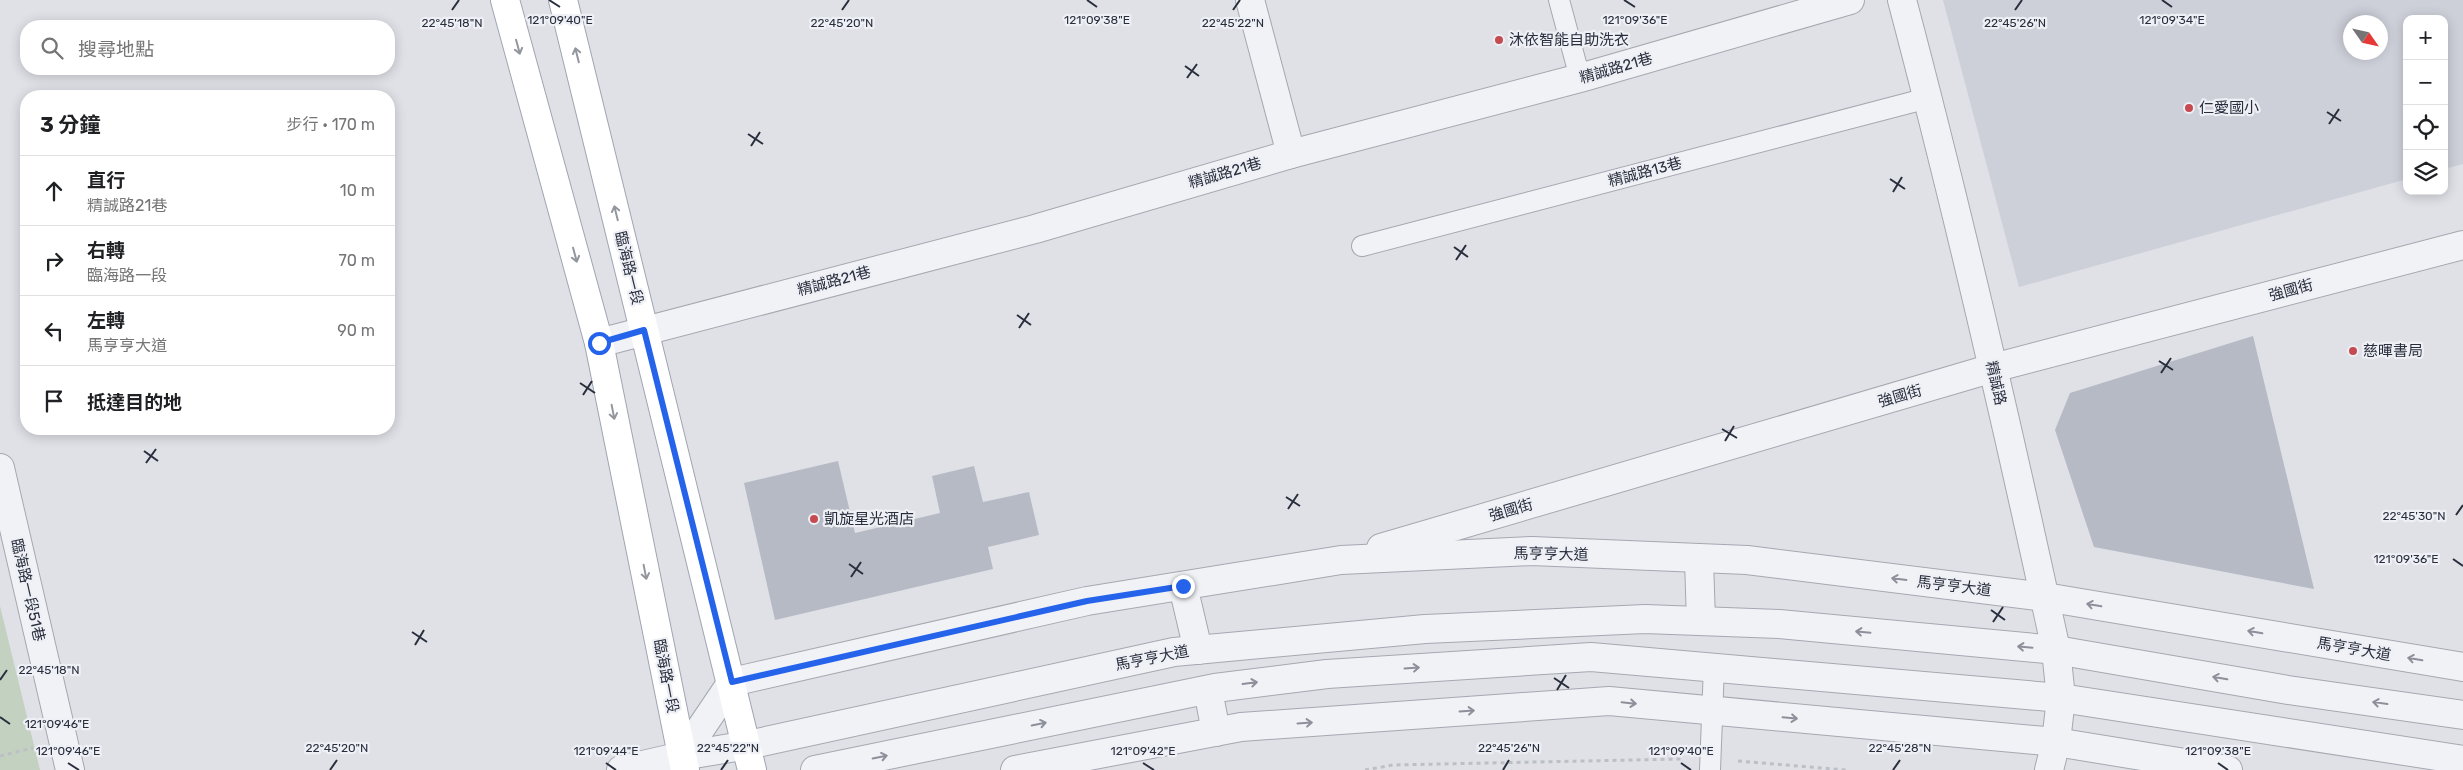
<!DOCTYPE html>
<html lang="zh-TW">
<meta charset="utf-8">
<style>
body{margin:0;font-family:Rubik,"Noto Sans TC",sans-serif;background:#f6f6f6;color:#202124}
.controls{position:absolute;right:15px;top:15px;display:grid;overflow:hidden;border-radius:10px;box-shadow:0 2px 12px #0003}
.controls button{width:45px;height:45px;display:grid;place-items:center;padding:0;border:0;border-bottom:1px solid #e0e0e0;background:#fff;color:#202124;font:25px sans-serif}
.compass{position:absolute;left:2343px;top:15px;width:45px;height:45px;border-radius:50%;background:#fff;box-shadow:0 2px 12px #0003;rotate:124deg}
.stop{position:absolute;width:15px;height:15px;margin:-11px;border:4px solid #2563eb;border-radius:50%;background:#fff}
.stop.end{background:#2563eb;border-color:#fff;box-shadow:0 1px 5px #0008}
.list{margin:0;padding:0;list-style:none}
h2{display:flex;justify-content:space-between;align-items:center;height:65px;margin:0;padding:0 20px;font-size:21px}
h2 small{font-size:16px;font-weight:400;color:#757577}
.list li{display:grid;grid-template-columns:32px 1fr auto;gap:15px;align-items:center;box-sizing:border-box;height:70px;padding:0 20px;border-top:1px solid #e0e0e0}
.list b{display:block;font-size:19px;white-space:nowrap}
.list p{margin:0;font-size:16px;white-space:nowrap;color:#757577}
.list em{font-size:16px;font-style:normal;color:#757577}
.icon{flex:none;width:28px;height:28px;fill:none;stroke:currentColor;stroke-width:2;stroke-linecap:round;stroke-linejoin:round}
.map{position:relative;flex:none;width:2463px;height:770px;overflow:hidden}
.search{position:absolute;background:#fff;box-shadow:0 2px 12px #0003;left:20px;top:20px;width:375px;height:55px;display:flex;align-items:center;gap:12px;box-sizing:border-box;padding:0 18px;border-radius:20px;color:#757577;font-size:19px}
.panel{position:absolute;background:#fff;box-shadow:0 2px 12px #0003;left:20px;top:90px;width:375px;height:345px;border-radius:20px}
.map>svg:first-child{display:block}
.built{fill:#cdd0d9;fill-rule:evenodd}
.green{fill:#c3d1c0}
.building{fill:#b6bac4}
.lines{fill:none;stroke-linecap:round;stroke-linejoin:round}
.service-casing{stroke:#a5a8b1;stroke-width:22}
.minor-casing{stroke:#a5a8b1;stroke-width:30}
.tertiary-casing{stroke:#a5a8b1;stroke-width:30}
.primary-casing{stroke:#9fa5b2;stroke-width:30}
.path{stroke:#bdbfc6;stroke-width:3;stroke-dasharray:4 4;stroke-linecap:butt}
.service{stroke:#f1f2f6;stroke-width:20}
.minor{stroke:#f1f2f6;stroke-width:28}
.tertiary{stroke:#f1f2f6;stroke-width:28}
.primary{stroke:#fff;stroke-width:28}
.oneway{stroke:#94969e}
.oneway2{stroke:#8d909a}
.route{stroke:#2563eb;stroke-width:6}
.ticks{fill:none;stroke:#292e3d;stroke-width:2}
.poi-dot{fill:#c54b51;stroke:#eef0f5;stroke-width:2}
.labels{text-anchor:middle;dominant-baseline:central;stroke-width:4.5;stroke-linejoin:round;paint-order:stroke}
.poi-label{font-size:15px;fill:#292e3d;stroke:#eef0f5;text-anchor:start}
.street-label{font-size:15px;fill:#292e3d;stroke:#eef0f5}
.ticks-label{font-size:12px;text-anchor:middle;fill:#292e3d;stroke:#eef0f5;stroke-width:4.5;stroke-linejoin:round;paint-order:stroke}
</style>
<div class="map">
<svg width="2463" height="770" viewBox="0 0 2463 770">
<rect width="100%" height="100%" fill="#dfe1e7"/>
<path class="built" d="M1943 0H2463V164L2444 169V19H2407V179L2019 287ZM2350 22H2380V52H2350Z"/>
<polygon class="green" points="0,606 40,770 0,770"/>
<g class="building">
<polygon points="2253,336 2314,589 2094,547 2055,430 2070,393"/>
<polygon points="838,461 855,533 940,513 932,476 974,466 983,502 1029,492 1039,535 988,547 993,569 775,620 744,483"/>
</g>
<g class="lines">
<g class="service-casing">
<g id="service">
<polyline points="1559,0 1580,78"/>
<polyline points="1362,246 1928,98"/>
<polyline points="1710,770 1714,666"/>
</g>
</g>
<g class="minor-casing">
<g id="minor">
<polyline points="1250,0 1291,154"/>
<path d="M1902 0C1959 215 2009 432 2056 650L2061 698 2056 742 2049 770"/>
<polyline points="599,343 1035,229 1291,154 1580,78 1850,0"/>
<polyline points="0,468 70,770"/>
<polyline points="1381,548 1993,368 2463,245"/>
<polyline points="1699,560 1701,621"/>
<polyline points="1183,586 1198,650"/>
<polyline points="1208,690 1216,732"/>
<polyline points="682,756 732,682 1087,601 1341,560 1532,551 1747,560 2045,597 2463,667"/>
<polyline points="621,770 682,756"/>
<polyline points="1015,770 1241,727 1609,701 2056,742 2228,770"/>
</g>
</g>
<g class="tertiary-casing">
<g id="tertiary">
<polyline points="682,756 748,745 1174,652 1425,629 1645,619 1779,624 2056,650 2288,690 2463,715"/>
<polyline points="815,770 1215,688 1327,674 1591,657 2061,698 2463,760"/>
</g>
</g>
<g class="primary-casing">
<g id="primary">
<polyline points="505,0 599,343 685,770"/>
<polyline points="563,0 752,770"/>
</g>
</g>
<g class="path">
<polyline points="0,756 33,748"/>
<polyline points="1738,761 1846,770"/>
<polyline points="1365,770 1393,765 1682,759"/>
</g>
<use href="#service" class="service"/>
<use href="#minor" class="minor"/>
<use href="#tertiary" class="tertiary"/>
<use href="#primary" class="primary"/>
</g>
<defs><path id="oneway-shaft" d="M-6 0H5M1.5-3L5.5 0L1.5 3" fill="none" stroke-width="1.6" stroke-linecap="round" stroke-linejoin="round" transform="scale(1.25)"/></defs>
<g class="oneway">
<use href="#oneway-shaft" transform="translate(518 47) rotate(75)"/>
<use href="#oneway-shaft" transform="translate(577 55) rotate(-104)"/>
<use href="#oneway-shaft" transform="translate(616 213) rotate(-104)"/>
<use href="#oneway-shaft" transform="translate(575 255) rotate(75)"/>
<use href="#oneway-shaft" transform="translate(613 412) rotate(79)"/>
<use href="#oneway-shaft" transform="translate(645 572) rotate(79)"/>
</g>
<g class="oneway2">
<use href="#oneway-shaft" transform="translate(1899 579) rotate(-173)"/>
<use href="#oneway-shaft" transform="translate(2094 605) rotate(-170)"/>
<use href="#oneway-shaft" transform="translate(1863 632) rotate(-175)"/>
<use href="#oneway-shaft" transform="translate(2255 632) rotate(-170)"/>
<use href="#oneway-shaft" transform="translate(2025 647) rotate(-175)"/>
<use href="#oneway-shaft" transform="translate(2415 659) rotate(-170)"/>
<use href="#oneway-shaft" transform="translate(1412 668) rotate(-4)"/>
<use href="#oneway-shaft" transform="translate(2220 678) rotate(-170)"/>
<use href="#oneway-shaft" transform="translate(1250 683) rotate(-7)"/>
<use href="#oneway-shaft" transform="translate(1629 703) rotate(6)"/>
<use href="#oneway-shaft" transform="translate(2380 703) rotate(-172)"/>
<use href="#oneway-shaft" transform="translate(1467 711) rotate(-4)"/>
<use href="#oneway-shaft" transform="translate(1790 718) rotate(5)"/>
<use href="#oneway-shaft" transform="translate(1305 723) rotate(-4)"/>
<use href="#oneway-shaft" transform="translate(1039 724) rotate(-12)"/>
<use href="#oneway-shaft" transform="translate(880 757) rotate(-12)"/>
</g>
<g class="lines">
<polyline class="route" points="599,343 644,330 732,682 1087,601 1183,586"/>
</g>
<path class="ticks" d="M549 0 560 7M1087 0 1097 7M1624 0 1635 7M2162 0 2172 7M452 10 459 0M842 10 849 0M1233 10 1240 0M2015 10 2022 0M1185 66 1199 76M1187 78 1197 64M2327 112 2341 121M2329 124 2339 109M748 134 763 144M751 146 760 132M1890 179 1905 189M1893 192 1902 177M1454 247 1468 257M1456 260 1466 245M1017 315 1031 325M1019 328 1029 313M2159 361 2173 370M2161 373 2171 358M580 383 595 393M583 395 592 381M1722 429 1737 438M1725 441 1734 426M144 451 158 461M146 463 156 449M1286 497 1300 506M1288 509 1298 494M2456 515 2463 505M2453 559 2463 566M849 564 863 574M851 577 861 562M1991 610 2005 620M1993 622 2003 607M412 632 427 642M415 645 424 630M1554 678 1569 688M0 680 7 670M1557 690 1566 675M0 717 10 724M68 763 79 770M606 763 616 770M1143 763 1154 770M1681 763 1691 770M2218 763 2228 770M330 770 337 760M721 770 728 760M1503 770 1509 760M1893 770 1900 760"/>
<g class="poi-dot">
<circle cx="1499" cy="40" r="5"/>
<circle cx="2189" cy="108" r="5"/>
<circle cx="2353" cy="351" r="5"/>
<circle cx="814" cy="519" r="5"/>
</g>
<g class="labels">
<g class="poi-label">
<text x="1509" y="40">沐依智能自助洗衣</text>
<text x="2199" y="108">仁愛國小</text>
<text x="2363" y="351">慈暉書局</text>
<text x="824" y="519">凱旋星光酒店</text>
</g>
<g class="street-label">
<text transform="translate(1616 68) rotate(-16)">精誠路21巷</text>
<text transform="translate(1645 172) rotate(-15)">精誠路13巷</text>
<text transform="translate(1225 173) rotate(-16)">精誠路21巷</text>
<text transform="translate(629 268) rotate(76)">臨海路一段</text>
<text transform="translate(834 281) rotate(-15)">精誠路21巷</text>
<text transform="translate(2291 290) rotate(-15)">強國街</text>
<text transform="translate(1996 383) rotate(77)">精誠路</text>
<text transform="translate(1900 396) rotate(-16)">強國街</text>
<text transform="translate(1511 510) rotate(-16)">強國街</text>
<text transform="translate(1551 554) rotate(1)">馬亨亨大道</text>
<text transform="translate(1954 586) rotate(7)">馬亨亨大道</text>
<text transform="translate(28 590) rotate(77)">臨海路一段51巷</text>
<text transform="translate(2354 649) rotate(10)">馬亨亨大道</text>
<text transform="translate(1152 658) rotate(-11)">馬亨亨大道</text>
<text transform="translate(666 676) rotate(79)">臨海路一段</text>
</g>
</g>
<g class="ticks-label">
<text x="560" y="24">121°09'40"E</text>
<text x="1097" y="24">121°09'38"E</text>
<text x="1635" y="24">121°09'36"E</text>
<text x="2172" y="24">121°09'34"E</text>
<text x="452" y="27">22°45'18"N</text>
<text x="842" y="27">22°45'20"N</text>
<text x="1233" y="27">22°45'22"N</text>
<text x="2015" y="27">22°45'26"N</text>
<text x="2414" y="520">22°45'30"N</text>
<text x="2406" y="563">121°09'36"E</text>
<text x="49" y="674">22°45'18"N</text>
<text x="57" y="728">121°09'46"E</text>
<text x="337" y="752">22°45'20"N</text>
<text x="728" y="752">22°45'22"N</text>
<text x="1509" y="752">22°45'26"N</text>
<text x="1900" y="752">22°45'28"N</text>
<text x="68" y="755">121°09'46"E</text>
<text x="606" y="755">121°09'44"E</text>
<text x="1143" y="755">121°09'42"E</text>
<text x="1681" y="755">121°09'40"E</text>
<text x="2218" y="755">121°09'38"E</text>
</g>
</svg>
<div class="controls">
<button>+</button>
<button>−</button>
<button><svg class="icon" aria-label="locate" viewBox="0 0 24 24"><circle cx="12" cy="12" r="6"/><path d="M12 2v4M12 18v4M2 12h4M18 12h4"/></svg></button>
<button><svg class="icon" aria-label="layers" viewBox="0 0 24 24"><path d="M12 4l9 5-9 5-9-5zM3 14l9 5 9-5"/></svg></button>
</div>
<svg class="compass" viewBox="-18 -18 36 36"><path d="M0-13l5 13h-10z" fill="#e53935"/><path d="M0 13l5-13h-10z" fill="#757577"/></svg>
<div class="stop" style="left:599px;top:343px"></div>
<div class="stop end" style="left:1183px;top:586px"></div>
<div class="search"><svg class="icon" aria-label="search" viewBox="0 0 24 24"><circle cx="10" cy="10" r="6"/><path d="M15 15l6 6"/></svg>搜尋地點</div>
<section class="panel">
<h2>3 分鐘<small>步行 · 170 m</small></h2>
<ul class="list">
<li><svg class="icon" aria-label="ahead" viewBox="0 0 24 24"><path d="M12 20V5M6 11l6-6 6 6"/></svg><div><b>直行</b><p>精誠路21巷</p></div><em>10 m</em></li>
<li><svg class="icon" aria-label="right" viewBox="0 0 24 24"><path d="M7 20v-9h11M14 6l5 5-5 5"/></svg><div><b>右轉</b><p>臨海路一段</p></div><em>70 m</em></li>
<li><svg class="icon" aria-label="left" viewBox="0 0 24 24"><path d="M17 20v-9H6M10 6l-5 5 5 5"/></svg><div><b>左轉</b><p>馬亨亨大道</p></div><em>90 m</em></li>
<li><svg class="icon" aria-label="arrive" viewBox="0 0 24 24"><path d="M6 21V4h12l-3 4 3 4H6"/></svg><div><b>抵達目的地</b></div></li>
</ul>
</section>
</div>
